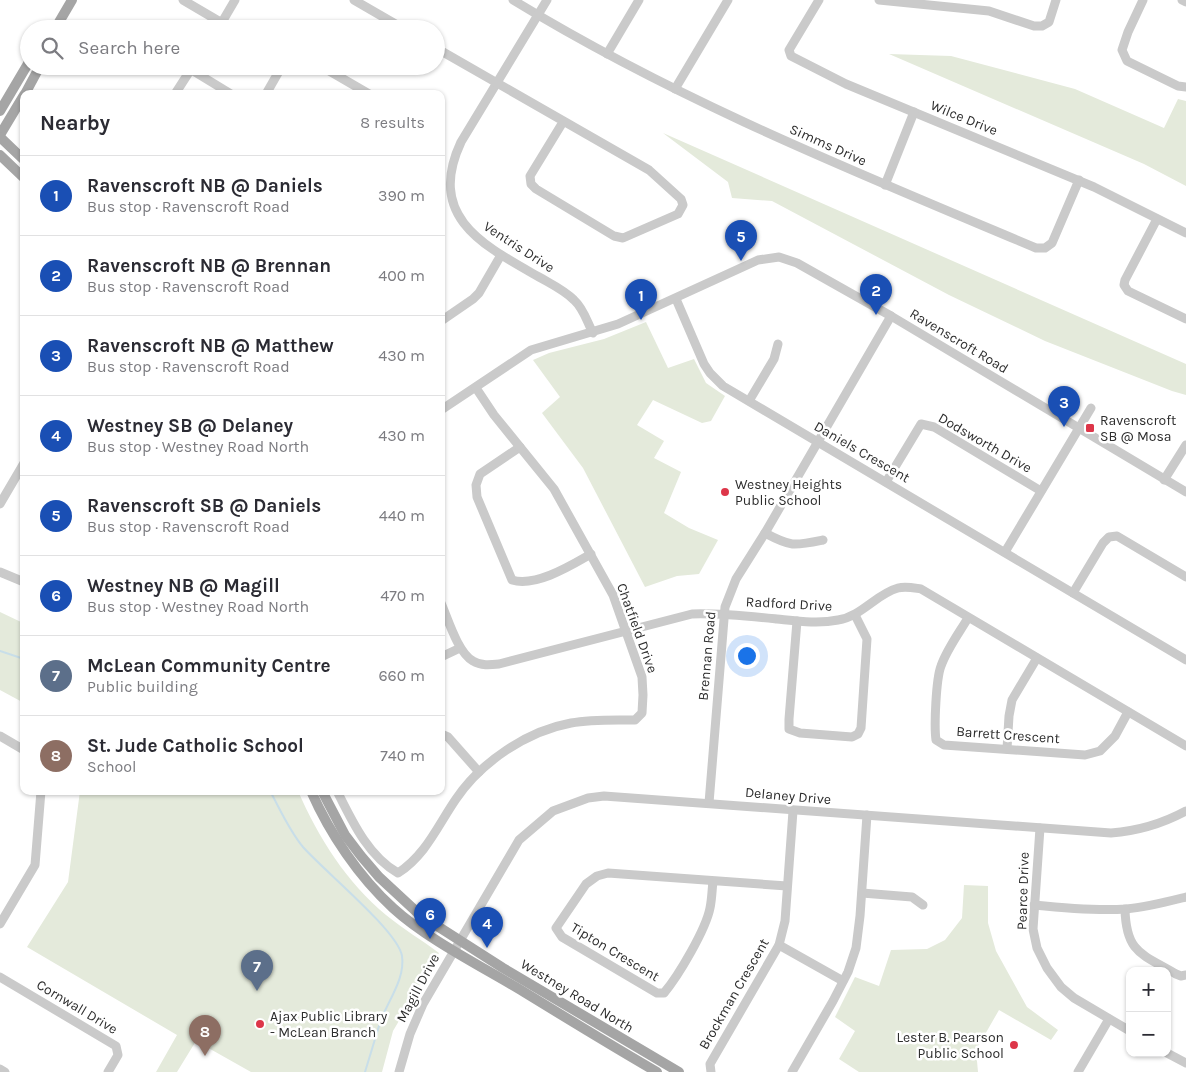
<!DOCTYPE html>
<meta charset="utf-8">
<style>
body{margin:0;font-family:Karla,sans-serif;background:#f7f7f7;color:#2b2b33}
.controls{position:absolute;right:15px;bottom:15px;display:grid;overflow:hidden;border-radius:10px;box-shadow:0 1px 4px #0004}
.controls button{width:45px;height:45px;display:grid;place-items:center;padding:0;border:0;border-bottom:1px solid #e1e1e2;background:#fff;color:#2b2b33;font:25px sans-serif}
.you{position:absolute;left:746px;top:655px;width:18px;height:18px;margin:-12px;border:4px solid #fff;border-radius:50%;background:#1a73e8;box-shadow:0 0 0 8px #1a73e833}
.badge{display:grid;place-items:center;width:32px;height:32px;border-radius:50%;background:#dd3649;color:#fff;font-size:16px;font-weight:700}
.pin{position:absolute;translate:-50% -41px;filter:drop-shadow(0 1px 2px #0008)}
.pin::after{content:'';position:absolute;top:26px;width:18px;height:15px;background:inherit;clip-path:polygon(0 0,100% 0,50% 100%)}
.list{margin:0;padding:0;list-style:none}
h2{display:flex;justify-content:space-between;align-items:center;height:65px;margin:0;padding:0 20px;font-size:21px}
h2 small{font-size:16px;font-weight:400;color:#7c7c81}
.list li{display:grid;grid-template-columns:32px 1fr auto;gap:15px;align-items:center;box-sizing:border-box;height:80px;padding:0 20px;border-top:1px solid #e1e1e2}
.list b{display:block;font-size:19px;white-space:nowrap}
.list p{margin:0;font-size:16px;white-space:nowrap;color:#7c7c81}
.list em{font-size:16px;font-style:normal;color:#7c7c81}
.icon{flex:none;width:28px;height:28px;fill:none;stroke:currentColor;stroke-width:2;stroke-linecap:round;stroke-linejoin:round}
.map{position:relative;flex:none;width:1186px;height:1072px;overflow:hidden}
.search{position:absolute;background:#fff;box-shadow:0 1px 4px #0004;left:20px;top:20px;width:425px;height:55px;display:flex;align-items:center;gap:12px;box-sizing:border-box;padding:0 18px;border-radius:28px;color:#7c7c81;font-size:19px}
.panel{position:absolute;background:#fff;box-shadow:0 1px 4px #0004;left:20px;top:90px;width:425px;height:705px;border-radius:10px}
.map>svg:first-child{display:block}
.green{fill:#e4eadb}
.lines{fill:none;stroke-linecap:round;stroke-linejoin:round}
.stream{stroke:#c8dee9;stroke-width:2}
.minor{stroke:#cacaca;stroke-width:9}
.major{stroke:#a5a5a5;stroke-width:10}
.poi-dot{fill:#dd3649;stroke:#fff;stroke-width:2}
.labels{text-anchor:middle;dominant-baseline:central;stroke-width:5;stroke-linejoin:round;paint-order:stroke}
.street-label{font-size:14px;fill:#2d2d2d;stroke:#fff}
.poi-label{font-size:14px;fill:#2d2d2d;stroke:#fff;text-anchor:start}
</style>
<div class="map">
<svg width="1186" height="1072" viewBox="0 0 1186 1072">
<rect width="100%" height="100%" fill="#fff"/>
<g class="green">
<polygon points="889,54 951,56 1075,89 1164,128 1178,99 1186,101 1186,186 1144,164"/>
<polygon points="663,133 1186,364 1186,395 1172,391 1045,341 949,295 772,201 732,198 728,182"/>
<polygon points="646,322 668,368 694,359 706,383 725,396 711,421 702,423 653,400 637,425 664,441 654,458 681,472 664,513 689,528 718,540 699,574 677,576 645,587 583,468 542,413 560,397 533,360 549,353 604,339"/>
<polygon points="0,612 21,622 24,622 24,703 0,690"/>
<path d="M80 791H298C318 837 347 883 386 915 403 929 422 940 439 953L393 1031 382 1072H251L196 1041 177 1072H156L177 1035 27 947 68 882Z"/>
<polygon points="964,885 988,886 988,923 996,951 1027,1007 1058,1030 1051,1040 999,1010 976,1050 978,1072 859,1072 839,1059 855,1031 835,1017 855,977 879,986 891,950 927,949 945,940 962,918"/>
</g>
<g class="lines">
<g class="stream">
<polyline points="0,651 24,659"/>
<path d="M270 791C281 811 289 830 303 847 323 870 398 931 402 956 405 976 392 995 384 1013"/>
<polyline points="365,1072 379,1026"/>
</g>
<g class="minor">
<polyline points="183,0 222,23"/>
<polyline points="354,0 404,29"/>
<path d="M513 0C678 101 858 173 1036 248H1045L1052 243 1079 180"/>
<path d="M547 0 461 142C426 217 483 245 539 277 551 284 564 290 574 300 584 309 587 322 593 333"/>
<polyline points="819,0 789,50 791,56 846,84 1094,187 1186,233"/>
<polyline points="879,0 989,11 1034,26 1042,26 1049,22 1056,0"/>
<polyline points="1143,0 1128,32 1122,50 1127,61 1178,86 1186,87"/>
<polyline points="1182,0 1186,2"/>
<polyline points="218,29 235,0"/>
<polyline points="436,48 649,170 681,199 683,205 678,214 623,238 614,236 536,189 531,184 530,176 563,122"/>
<polyline points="607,54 639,0"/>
<polyline points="318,66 326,69 369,94"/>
<polyline points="190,69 231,94"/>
<polyline points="675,89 728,0"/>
<polyline points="175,94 193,66"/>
<polyline points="266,94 282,66"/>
<polyline points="885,185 914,112"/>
<polyline points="1157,219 1125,280 1124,285 1128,291 1186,319"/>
<polyline points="676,299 704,364 710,373 723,386 1186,660"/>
<polyline points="441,321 473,299 479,293 501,255"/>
<polyline points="749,401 774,359 778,344"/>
<polyline points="441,410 531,350 618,324 745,266 758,260 779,257 797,263 891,316 1186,492"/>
<path d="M520 447 480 474 476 485 477 497 512 580C536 587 570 566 591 554"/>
<polyline points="1164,480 1186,445"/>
<polyline points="886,482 921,424 934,427 1041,491"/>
<polyline points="0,504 24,463"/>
<path d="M765 533C791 547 794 546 823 540"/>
<polyline points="1005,552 1091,408"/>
<polyline points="0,572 24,582"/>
<polyline points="1073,593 1103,543 1109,537 1117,536 1186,577"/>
<path d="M441 603C448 619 458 653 473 661 481 666 490 665 499 664L692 614C720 613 748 616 777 619 797 621 818 624 838 620 862 616 876 594 898 588 906 586 914 588 921 589L1186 746"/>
<path d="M968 618C959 633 947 649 941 666 936 679 934 726 936 740L944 745 1085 755 1100 751 1115 736 1128 712"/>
<polyline points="797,621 789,719 789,729 800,733 852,737 858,734 861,728 867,639 855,615"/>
<polyline points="441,657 460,648"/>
<polyline points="441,734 448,737 479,772"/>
<polyline points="0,736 24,750"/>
<polyline points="1007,749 1009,716 1012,700 1037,658"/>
<path d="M337 791C352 821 368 856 398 873 426 855 438 825 456 799 481 762 527 731 571 723 592 719 614 720 635 720L642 713 643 695 642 677 613 595 554 489 494 415 476 388"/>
<polyline points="709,803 725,607 736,579 765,533 891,316"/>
<polyline points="1040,828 1033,929 1037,948 1047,968 1061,987 1074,998 1130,1031"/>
<path d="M713 881C712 889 712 899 710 908 706 929 679 975 664 993H657L562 937 556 928 586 884 597 876 608 873 787 886"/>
<polyline points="862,893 912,897 923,905"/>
<path d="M1034 905C1063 908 1096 911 1126 909 1147 907 1166 902 1186 897"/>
<path d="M1125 909C1126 953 1142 954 1176 974L1181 976 1186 975"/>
<polyline points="0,924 35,865 41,791"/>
<polyline points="779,945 843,981"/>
<polyline points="0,977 116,1046 118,1055 108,1072"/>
<polyline points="1167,1053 1186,1063"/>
<polyline points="0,1069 5,1072"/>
<path d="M399 1072 410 1034 423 1004 519 840 553 811 588 798 604 796 1111 833C1138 831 1162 824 1186 811"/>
<polyline points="711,1072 710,1064 779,945 785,921 793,811"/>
<polyline points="792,1072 833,1001 848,972 856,948 860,916 867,815"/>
<polyline points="1078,1072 1109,1019"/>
</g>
<g class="major">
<polyline points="55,29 72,0"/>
<polyline points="25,94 40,66"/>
<polyline points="0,111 29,62"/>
<polyline points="0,135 24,95"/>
<polyline points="0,137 24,160"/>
<polyline points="0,155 24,178"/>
<path d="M311 791C330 834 359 877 393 908 428 940 483 967 524 992 568 1019 612 1046 657 1072"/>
<polyline points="322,791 345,835 361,856 379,877 420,915 503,968 679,1072"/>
</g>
</g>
<g class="poi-dot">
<rect x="1085" y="423" width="10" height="10" rx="2.5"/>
<circle cx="725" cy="492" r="5"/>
<circle cx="260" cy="1024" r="5"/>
<circle cx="1014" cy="1045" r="5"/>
</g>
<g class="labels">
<g class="street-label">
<text transform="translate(964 118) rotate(22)">Wilce Drive</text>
<text transform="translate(828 145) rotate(24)">Simms Drive</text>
<text transform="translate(519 247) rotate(33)">Ventris Drive</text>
<text transform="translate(959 341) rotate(31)">Ravenscroft Road</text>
<text transform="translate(985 443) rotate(30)">Dodsworth Drive</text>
<text transform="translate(862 452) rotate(30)">Daniels Crescent</text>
<text transform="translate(789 604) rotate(3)">Radford Drive</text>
<text transform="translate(637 628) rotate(70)">Chatfield Drive</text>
<text transform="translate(707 656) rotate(-85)">Brennan Road</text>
<text transform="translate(1008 735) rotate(4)">Barrett Crescent</text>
<text transform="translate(788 796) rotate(5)">Delaney Drive</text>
<text transform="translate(1023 891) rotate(-88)">Pearce Drive</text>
<text transform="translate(615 952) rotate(31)">Tipton Crescent</text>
<text transform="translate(418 988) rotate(-62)">Magill Drive</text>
<text transform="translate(734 994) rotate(-60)">Brockman Crescent</text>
<text transform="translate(577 996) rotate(31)">Westney Road North</text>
<text transform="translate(77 1007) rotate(31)">Cornwall Drive</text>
</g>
<g class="poi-label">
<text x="1100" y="420">Ravenscroft<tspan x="1100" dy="16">SB @ Mosa</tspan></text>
<text x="735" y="484">Westney Heights<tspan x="735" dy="16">Public School</tspan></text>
<text x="270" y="1016">Ajax Public Library<tspan x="270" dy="16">- McLean Branch</tspan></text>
<text x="1004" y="1037" text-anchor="end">Lester B. Pearson<tspan x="1004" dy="16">Public School</tspan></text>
</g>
</g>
</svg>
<div class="controls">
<button>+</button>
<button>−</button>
</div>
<div class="you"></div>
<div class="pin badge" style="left:641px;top:320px;background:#1a4fb4">1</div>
<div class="pin badge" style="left:876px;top:315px;background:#1a4fb4">2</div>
<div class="pin badge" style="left:1064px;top:427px;background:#1a4fb4">3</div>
<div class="pin badge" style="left:487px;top:948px;background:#1a4fb4">4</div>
<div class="pin badge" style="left:741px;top:261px;background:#1a4fb4">5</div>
<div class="pin badge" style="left:430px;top:939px;background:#1a4fb4">6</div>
<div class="pin badge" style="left:257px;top:991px;background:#5c6f8a">7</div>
<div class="pin badge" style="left:205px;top:1056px;background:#8d6e63">8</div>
<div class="search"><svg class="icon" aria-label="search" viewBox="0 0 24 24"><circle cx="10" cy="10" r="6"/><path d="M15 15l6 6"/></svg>Search here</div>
<section class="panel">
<h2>Nearby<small>8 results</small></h2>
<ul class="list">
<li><span class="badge" style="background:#1a4fb4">1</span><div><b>Ravenscroft NB @ Daniels</b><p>Bus stop · Ravenscroft Road</p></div><em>390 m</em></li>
<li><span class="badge" style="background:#1a4fb4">2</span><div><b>Ravenscroft NB @ Brennan</b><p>Bus stop · Ravenscroft Road</p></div><em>400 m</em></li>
<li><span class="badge" style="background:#1a4fb4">3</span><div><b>Ravenscroft NB @ Matthew</b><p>Bus stop · Ravenscroft Road</p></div><em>430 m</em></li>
<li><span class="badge" style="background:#1a4fb4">4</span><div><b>Westney SB @ Delaney</b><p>Bus stop · Westney Road North</p></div><em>430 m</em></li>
<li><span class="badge" style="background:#1a4fb4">5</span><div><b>Ravenscroft SB @ Daniels</b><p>Bus stop · Ravenscroft Road</p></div><em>440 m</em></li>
<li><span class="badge" style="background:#1a4fb4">6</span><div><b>Westney NB @ Magill</b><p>Bus stop · Westney Road North</p></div><em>470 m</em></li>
<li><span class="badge" style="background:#5c6f8a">7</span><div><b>McLean Community Centre</b><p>Public building</p></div><em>660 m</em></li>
<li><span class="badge" style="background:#8d6e63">8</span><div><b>St. Jude Catholic School</b><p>School</p></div><em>740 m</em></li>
</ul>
</section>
</div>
